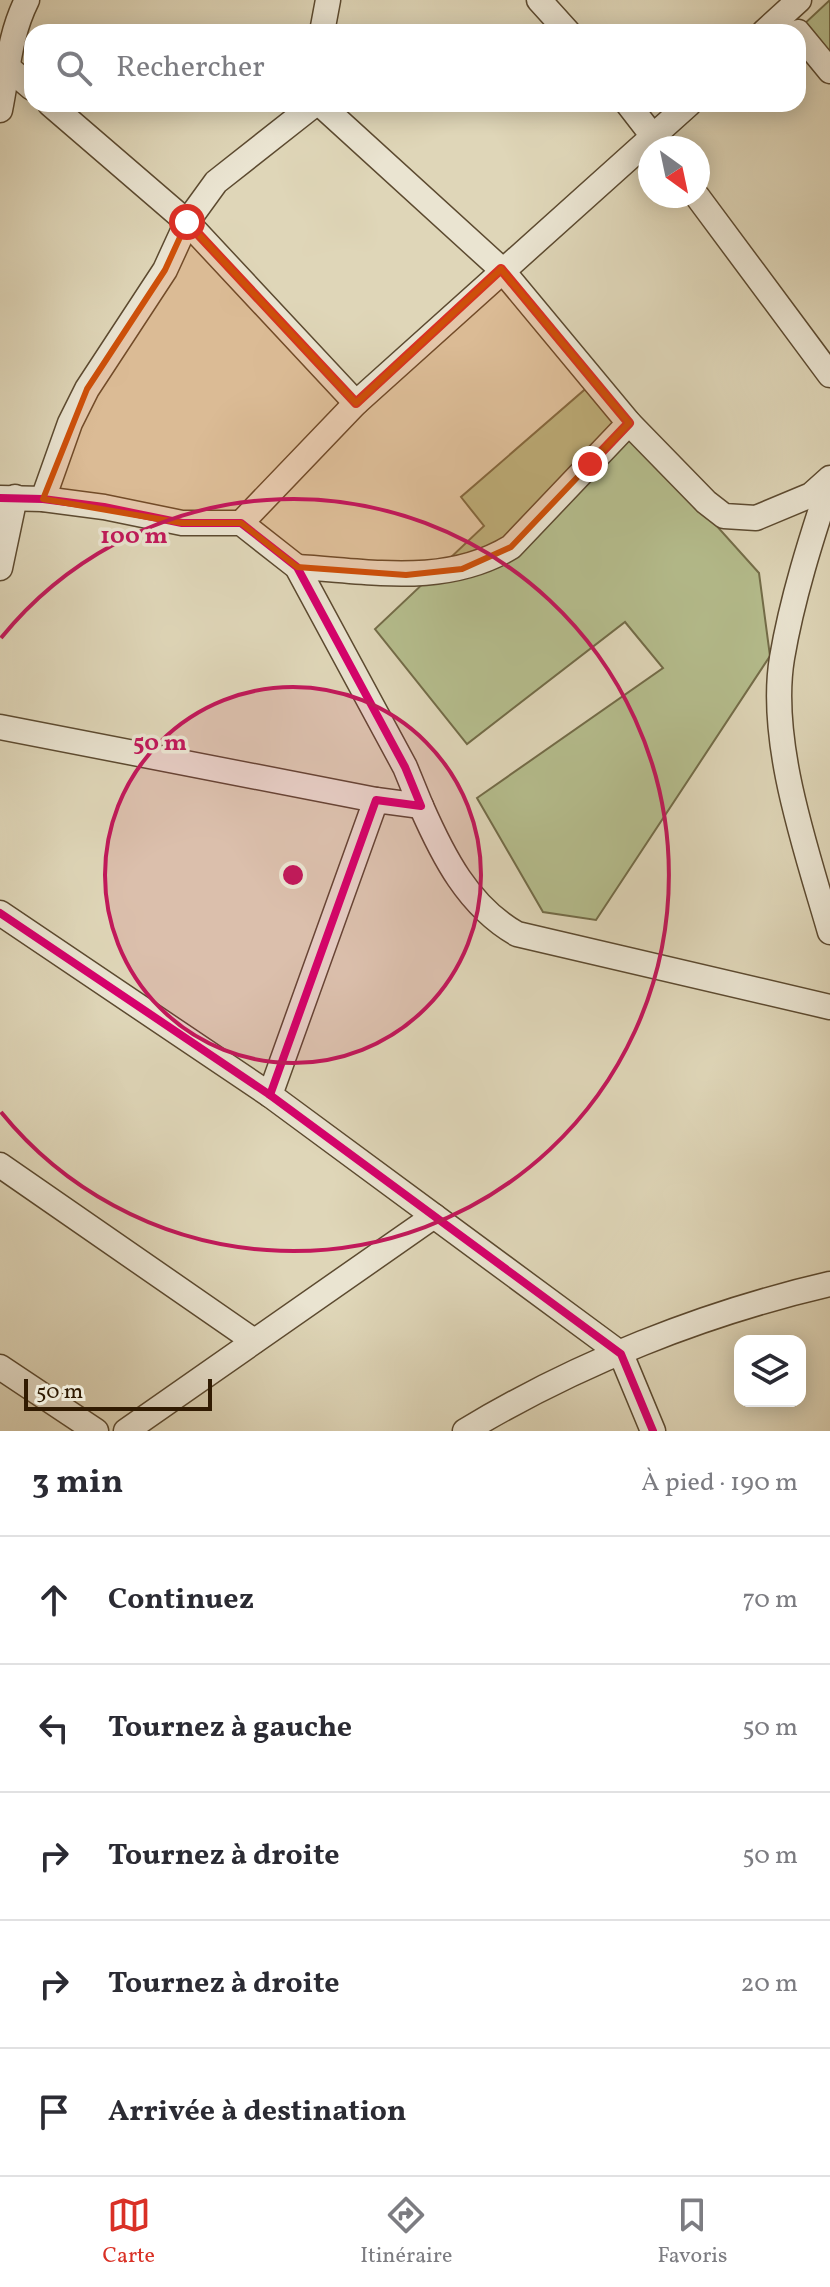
<!DOCTYPE html>
<html lang="fr">
<meta charset="utf-8">
<style>
body{margin:0;font-family:Vollkorn,serif;background:#f2f2f3;color:#2b2b33}
.controls{position:absolute;right:24px;bottom:24px;display:grid;overflow:hidden;border-radius:16px;box-shadow:0 4px 20px #0003}
.controls button{width:72px;height:72px;display:grid;place-items:center;padding:0;border:0;border-bottom:2px solid #e1e1e2;background:#fff;color:#2b2b33;font:40px sans-serif}
.compass{position:absolute;left:638px;top:136px;width:72px;height:72px;border-radius:50%;background:#fff;box-shadow:0 4px 20px #0003;rotate:147deg}
.scale{position:absolute;left:24px;bottom:20px;width:188px;box-sizing:border-box;padding-left:8px;border:4px solid #311b02;border-top:0;font-size:22px;line-height:28px;white-space:nowrap;color:#311b02;-webkit-text-stroke:6px #eae4d1;paint-order:stroke}
.stop{position:absolute;width:24px;height:24px;margin:-18px;border:6px solid #d93025;border-radius:50%;background:#fff}
.stop.end{background:#d93025;border-color:#fff;box-shadow:0 2px 8px #0008}
.list{margin:0;padding:0;list-style:none}
h2{display:flex;justify-content:space-between;align-items:center;height:104px;margin:0;padding:0 32px;font-size:34px}
h2 small{font-size:26px;font-weight:400;color:#7c7c81}
.list li{display:grid;grid-template-columns:52px 1fr auto;gap:24px;align-items:center;box-sizing:border-box;height:128px;padding:0 32px;border-top:2px solid #e1e1e2}
.list b{display:block;font-size:30px;white-space:nowrap}
.list em{font-size:26px;font-style:normal;color:#7c7c81}
.icon{flex:none;width:44px;height:44px;fill:none;stroke:currentColor;stroke-width:2;stroke-linecap:round;stroke-linejoin:round}
.map{position:relative;flex:none;width:830px;height:1431px;overflow:hidden}
.search{position:absolute;background:#fff;box-shadow:0 4px 20px #0003;left:24px;right:24px;top:24px;height:88px;display:flex;align-items:center;gap:20px;box-sizing:border-box;padding:0 28px;border-radius:24px;color:#7c7c81;font-size:30px}
.sheet{height:744px;background:#fff}
nav{display:flex;justify-content:space-around;align-items:center;box-sizing:border-box;height:112px;border-top:2px solid #e1e1e2;background:#fff;font-size:22px;color:#7c7c81}
nav a{display:grid;justify-items:center;gap:4px}
nav .on{color:#d93025}
.map>svg:first-child{display:block}
.green{fill:#b5bd8d;stroke:#736c48;stroke-width:2}
.lines{fill:none;stroke-linecap:round;stroke-linejoin:round}
.minor-casing{stroke:#5c4a30;stroke-width:27}
.minor{stroke:#eae4d1;stroke-width:24}
.cycleway-casing{stroke:#eae4d1;stroke-width:13}
.cycleway{stroke:#d6006c;stroke-width:8}
.route{stroke:#d93025;stroke-width:10}
.marked{fill:#cd500a;fill-opacity:0.2;stroke:#cd500a;stroke-width:6;stroke-linejoin:round}
.ring{fill:none;stroke:#c2185b;stroke-width:4}
.centre{fill:#c2185b;stroke:#eae4d1;stroke-width:4}
.ring-label{font-size:24px;text-anchor:middle;font-weight:bold;fill:#c2185b;stroke:#eae4d1;stroke-width:7;stroke-linejoin:round;paint-order:stroke}
</style>
<div class="map">
<svg width="830" height="1431" viewBox="0 0 830 1431">
<rect width="100%" height="100%" fill="#dfd6b8"/>
<filter id="stains"><feTurbulence type="fractalNoise" baseFrequency=".0025" numOctaves="4"/><feColorMatrix values="0 0 0 0 .2 0 0 0 0 .09 0 0 0 0 .02 0 0 0 .5 -.17"/></filter>
<radialGradient id="worn" r=".72"><stop offset=".6" stop-color="#630" stop-opacity="0"/><stop offset="1" stop-color="#630" stop-opacity=".3"/></radialGradient>
<g class="green">
<polygon points="830,0 830,61 802,26"/>
<polygon points="590,385 759,573 770,656 596,920 543,912 477,798 663,668 625,622 467,744 375,629 484,526 461,497"/>
</g>
<g class="lines">
<g class="minor-casing">
<g id="minor">
<polyline points="539,0 568,32"/>
<polyline points="322,32 328,0"/>
<polyline points="764,32 799,0"/>
<polyline points="798,32 830,71"/>
<polyline points="5,65 32,88"/>
<polyline points="50,104 187,222 356,403"/>
<polyline points="320,104 501,269 629,423 706,502 724,516 756,518 811,495 830,478"/>
<polyline points="628,104 662,148"/>
<path d="M0 110C8 71 9 36 27 0"/>
<polyline points="697,196 830,375"/>
<path d="M830 482C811 539 792 599 782 658 768 742 807 852 830 932"/>
<polyline points="0,498 43,499 104,507 182,523 241,523 297,567 405,767 421,806 376,800 270,1095"/>
<polyline points="43,499 70,423 87,389 165,270 187,222 216,182 315,104"/>
<polyline points="241,523 356,403 689,104"/>
<path d="M297 567C370 571 445 587 511 547L629 423"/>
<polyline points="0,568 15,497"/>
<polyline points="0,727 376,800"/>
<path d="M421 806C443 856 468 906 517 934L830 1007"/>
<polyline points="0,913 270,1095 621,1354 653,1431"/>
<polyline points="0,1165 254,1341"/>
<polyline points="0,1367 96,1431"/>
<polyline points="126,1431 434,1216"/>
<path d="M465 1431C576 1364 704 1313 830 1284"/>
</g>
</g>
<use href="#minor" class="minor"/>
<g class="cycleway-casing">
<g id="cycleway">
<polyline points="0,498 43,499 104,507 182,523 241,523 297,567 405,767 421,806 376,800 270,1095"/>
<polyline points="0,913 270,1095 621,1354 653,1431"/>
</g>
</g>
<use href="#cycleway" class="cycleway"/>
</g>
<g class="lines">
<polyline class="route" points="187,222 356,403 501,269 629,423 590,464"/>
</g>
<path class="marked" d="M187 222 356 403 501 269 629 423 511 547 462 569 406 575 297 567 241 523H182L43 499 87 389 165 270Z"/>
<circle cx="293" cy="875" r="188" fill="#c2185b" fill-opacity=".12"/>
<g class="ring">
<circle cx="293" cy="875" r="188"/>
<path d="M1 638A376 376 0 1 1 1 1112"/>
</g>
<circle cx="293" cy="875" r="12" class="centre"/>
<g class="ring-label">
<text x="134" y="543">100 m</text>
<text x="160" y="750">50 m</text>
</g>
<rect width="100%" height="100%" filter="url(#stains)"/>
<rect width="100%" height="100%" fill="url(#worn)"/>
</svg>
<div class="controls">
<button><svg class="icon" aria-label="layers" viewBox="0 0 24 24"><path d="M12 4l9 5-9 5-9-5zM3 14l9 5 9-5"/></svg></button>
</div>
<svg class="compass" viewBox="-18 -18 36 36"><path d="M0-13l5 13h-10z" fill="#e53935"/><path d="M0 13l5-13h-10z" fill="#7c7c81"/></svg>
<div class="scale">50 m</div>
<div class="stop" style="left:187px;top:222px"></div>
<div class="stop end" style="left:590px;top:464px"></div>
<div class="search"><svg class="icon" aria-label="search" viewBox="0 0 24 24"><circle cx="10" cy="10" r="6"/><path d="M15 15l6 6"/></svg>Rechercher</div>
</div>
<section class="sheet">
<h2>3 min<small>À pied · 190 m</small></h2>
<ul class="list">
<li><svg class="icon" aria-label="ahead" viewBox="0 0 24 24"><path d="M12 20V5M6 11l6-6 6 6"/></svg><div><b>Continuez</b></div><em>70 m</em></li>
<li><svg class="icon" aria-label="left" viewBox="0 0 24 24"><path d="M17 20v-9H6M10 6l-5 5 5 5"/></svg><div><b>Tournez à gauche</b></div><em>50 m</em></li>
<li><svg class="icon" aria-label="right" viewBox="0 0 24 24"><path d="M7 20v-9h11M14 6l5 5-5 5"/></svg><div><b>Tournez à droite</b></div><em>50 m</em></li>
<li><svg class="icon" aria-label="right" viewBox="0 0 24 24"><path d="M7 20v-9h11M14 6l5 5-5 5"/></svg><div><b>Tournez à droite</b></div><em>20 m</em></li>
<li><svg class="icon" aria-label="arrive" viewBox="0 0 24 24"><path d="M6 21V4h12l-3 4 3 4H6"/></svg><div><b>Arrivée à destination</b></div></li>
</ul>
</section>
<nav>
<a class="on"><svg class="icon" aria-label="map" viewBox="0 0 24 24"><path d="M3 6l6-2 6 2 6-2v14l-6 2-6-2-6 2zM9 4v14M15 6v14"/></svg>Carte</a>
<a><svg class="icon" aria-label="directions" viewBox="0 0 24 24"><path d="M12 3l9 9-9 9-9-9zM9 14v-3h6M13 9l2 2-2 2"/></svg>Itinéraire</a>
<a><svg class="icon" aria-label="saved" viewBox="0 0 24 24"><path d="M7 4h10v16l-5-4-5 4z"/></svg>Favoris</a>
</nav>
